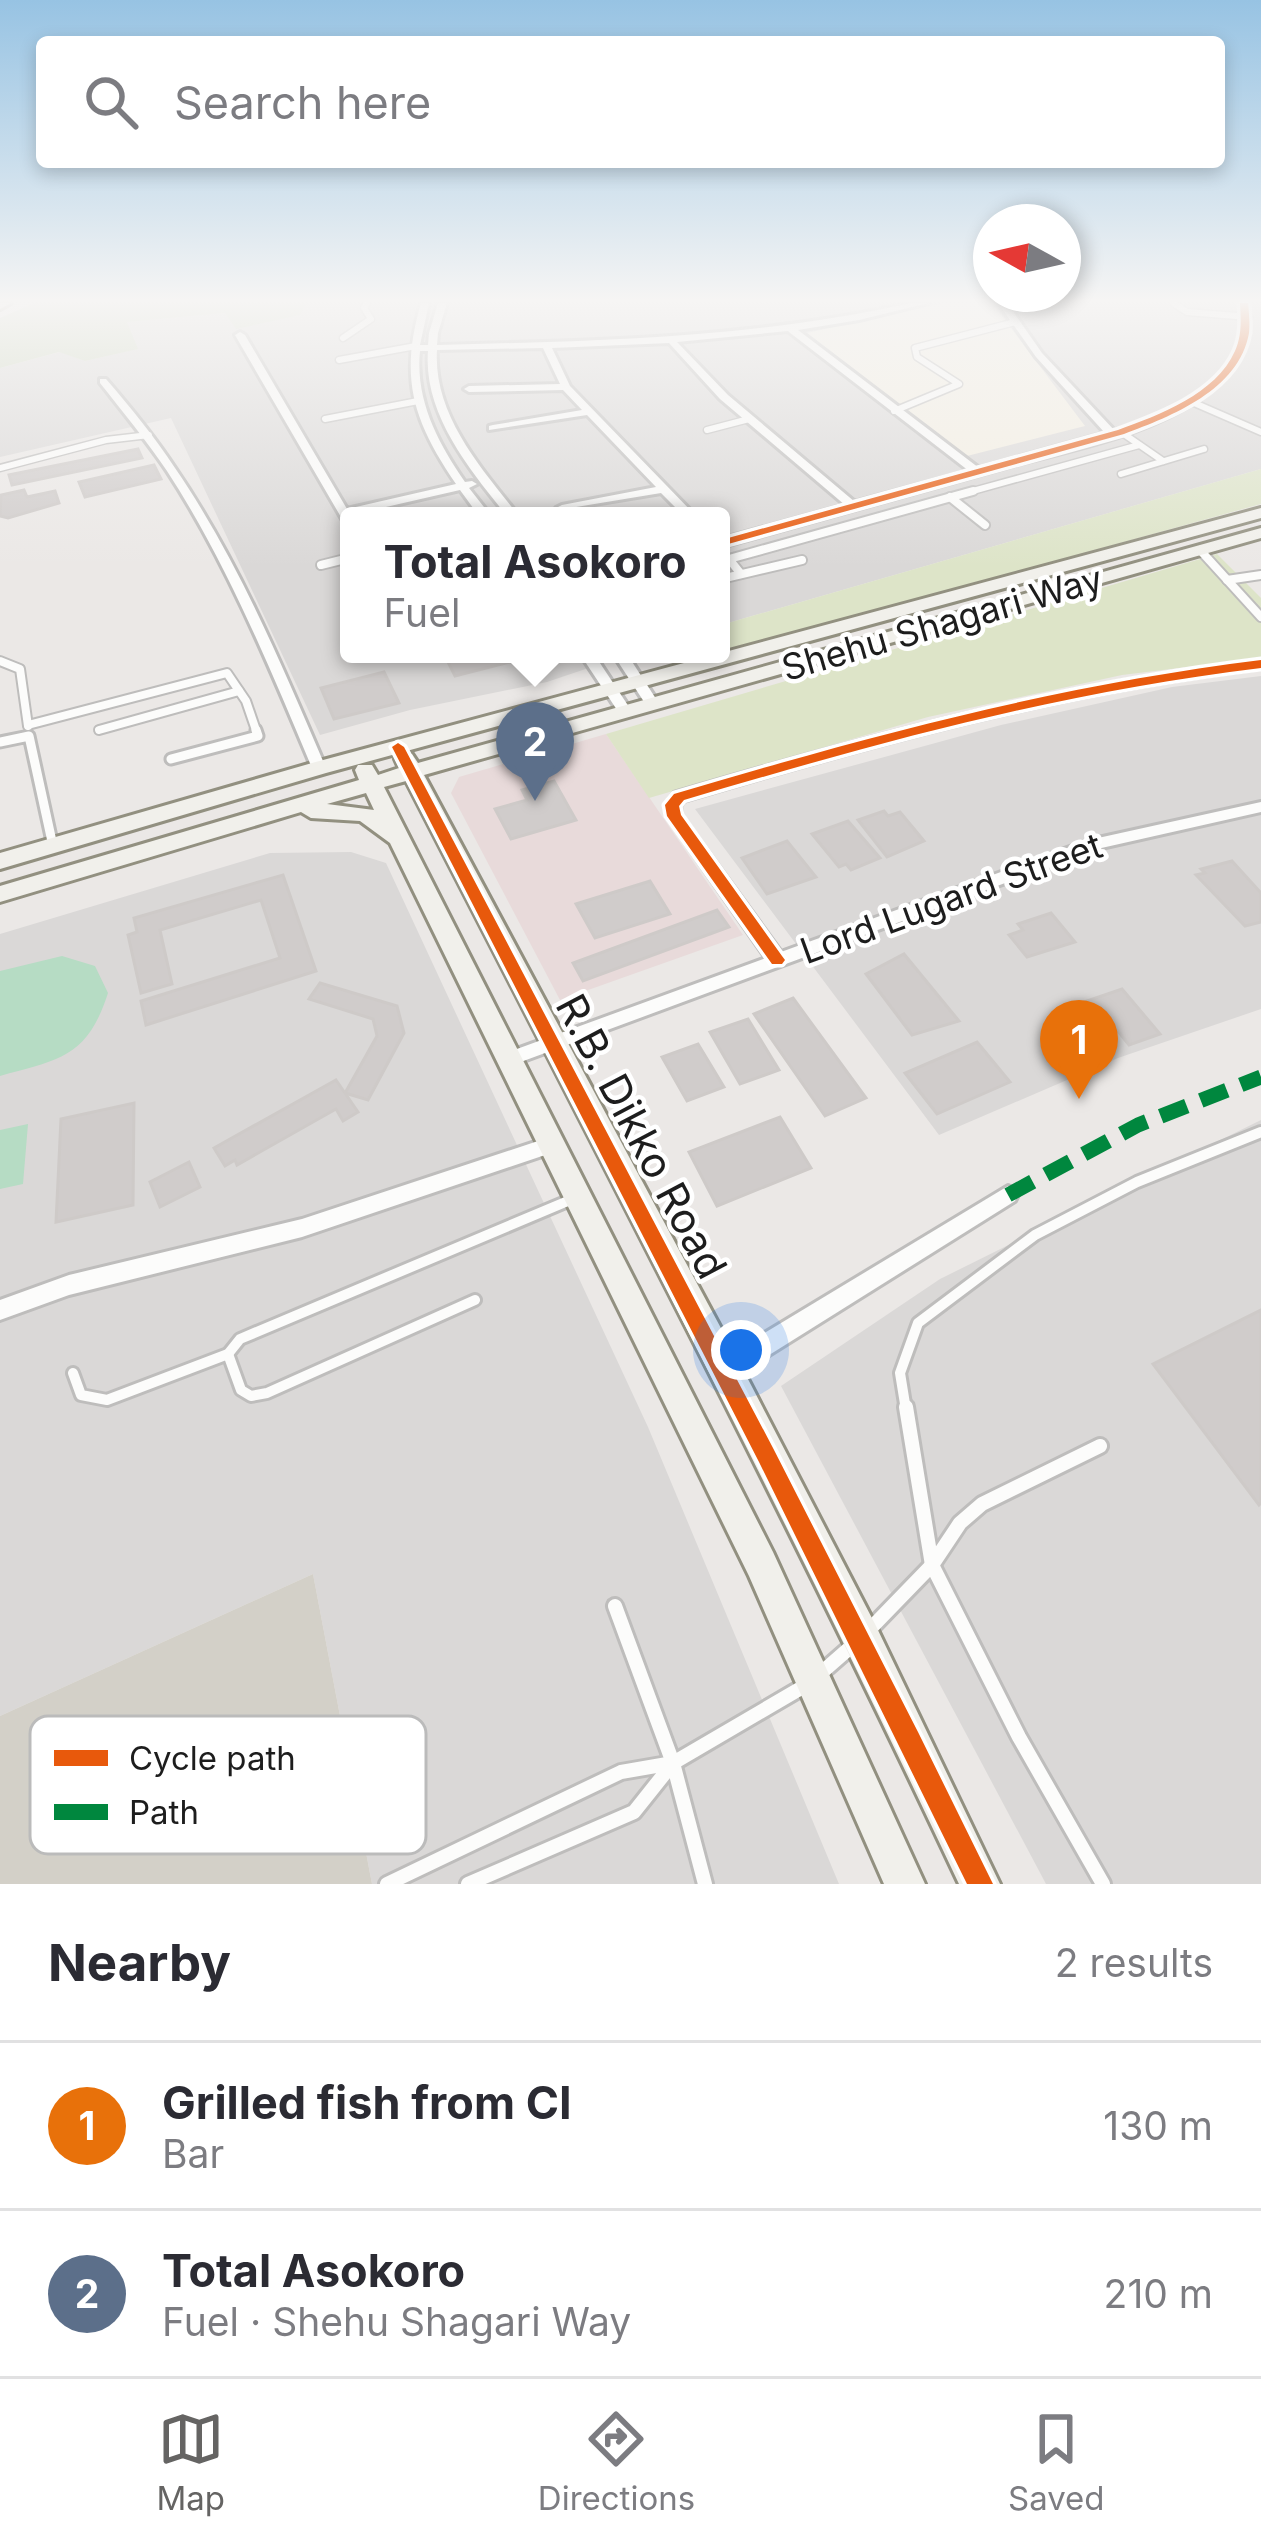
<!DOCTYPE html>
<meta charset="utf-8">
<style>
body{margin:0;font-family:Inter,sans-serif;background:#f7f7f7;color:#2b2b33}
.compass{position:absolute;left:973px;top:204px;width:108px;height:108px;border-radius:50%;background:#fff;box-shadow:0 6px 18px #0003;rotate:278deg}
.you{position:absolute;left:741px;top:1350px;width:42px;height:42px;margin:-30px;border:9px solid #fff;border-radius:50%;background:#1a73e8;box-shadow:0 0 0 18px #1a73e833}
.badge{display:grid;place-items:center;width:78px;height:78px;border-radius:50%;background:#656463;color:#fff;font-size:39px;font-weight:700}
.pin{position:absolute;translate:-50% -99px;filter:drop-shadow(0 3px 6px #0008)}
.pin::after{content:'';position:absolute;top:63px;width:42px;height:36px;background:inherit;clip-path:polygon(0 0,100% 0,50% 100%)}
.popup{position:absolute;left:340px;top:507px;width:390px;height:156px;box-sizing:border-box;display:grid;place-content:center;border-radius:12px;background:#fff;filter:drop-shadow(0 3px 9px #0005);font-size:39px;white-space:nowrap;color:#7c7c81}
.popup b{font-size:45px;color:#2b2b33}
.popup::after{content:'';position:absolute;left:50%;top:100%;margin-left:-24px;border:24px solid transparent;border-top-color:#fff}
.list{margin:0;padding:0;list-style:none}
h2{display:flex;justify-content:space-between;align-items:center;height:156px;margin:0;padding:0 48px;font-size:51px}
h2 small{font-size:39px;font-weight:400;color:#7c7c81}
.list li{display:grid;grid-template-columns:78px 1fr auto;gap:36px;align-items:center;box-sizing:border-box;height:168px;padding:0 48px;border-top:3px solid #e1e1e2}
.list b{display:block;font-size:45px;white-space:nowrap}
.list p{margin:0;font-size:39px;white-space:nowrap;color:#7c7c81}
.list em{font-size:39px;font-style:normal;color:#7c7c81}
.icon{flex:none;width:66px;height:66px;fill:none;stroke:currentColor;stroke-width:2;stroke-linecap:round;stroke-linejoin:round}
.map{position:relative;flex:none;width:1261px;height:1884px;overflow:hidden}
.search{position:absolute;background:#fff;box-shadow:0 6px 18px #0003;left:36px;right:36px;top:36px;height:132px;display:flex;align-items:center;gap:30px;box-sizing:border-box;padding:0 42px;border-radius:12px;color:#7c7c81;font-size:45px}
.sheet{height:492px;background:#fff}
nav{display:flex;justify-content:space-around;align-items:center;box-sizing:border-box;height:168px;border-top:3px solid #e1e1e2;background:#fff;font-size:33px;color:#7c7c81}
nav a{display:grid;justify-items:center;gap:6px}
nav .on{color:#656463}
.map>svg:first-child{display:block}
.residential{fill:#dad8d7}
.commercial{fill:#e8dada}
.education{fill:#f4efe2}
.construction{fill:#d3d0c8}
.grass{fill:#dde4c8}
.forest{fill:#ccd6be}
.pitch{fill:#b6dcc4}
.building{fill:#d0cccb;stroke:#cecac8;stroke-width:3}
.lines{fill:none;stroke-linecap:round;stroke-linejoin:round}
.lane-far4-casing{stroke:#bebdbc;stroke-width:9}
.lane-far3-casing{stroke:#bebdbc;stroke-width:12}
.lane-far2-casing{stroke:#bebdbc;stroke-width:15}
.lane-far1-casing{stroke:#bebdbc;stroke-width:16}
.lane-casing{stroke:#bebdbc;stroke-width:20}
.street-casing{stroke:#bebdbc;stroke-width:6}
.secondary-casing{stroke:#929080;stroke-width:6}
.primary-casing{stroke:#9e9185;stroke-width:6}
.lane-far4{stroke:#fcfcfb;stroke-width:6}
.lane-far3{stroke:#fcfcfb;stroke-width:8}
.lane-far2{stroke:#fcfcfb;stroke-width:9}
.lane-far1{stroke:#fcfcfb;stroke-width:10}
.lane{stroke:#fcfcfb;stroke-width:14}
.street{fill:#fcfcfb;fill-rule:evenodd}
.secondary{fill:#f1f0eb;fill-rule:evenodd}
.primary{fill:#eee9e5;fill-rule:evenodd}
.quiet{stroke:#00873e;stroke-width:15;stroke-dasharray:28 15;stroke-linecap:butt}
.cycleway-casing{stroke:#fff;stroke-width:7}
.cycleway{fill:#e8590c;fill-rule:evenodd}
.labels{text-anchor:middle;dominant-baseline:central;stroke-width:9;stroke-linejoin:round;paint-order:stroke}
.street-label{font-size:36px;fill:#1d1d1d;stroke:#fff}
.near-street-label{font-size:42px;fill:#1d1d1d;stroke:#fff}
.key{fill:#fff;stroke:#bbb;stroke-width:3}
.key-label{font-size:33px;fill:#1d1d1d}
</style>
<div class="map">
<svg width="1261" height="1884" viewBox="0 0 1261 1884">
<rect width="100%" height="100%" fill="#ebe8e6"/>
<g class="residential">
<polygon points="306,303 1261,303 1261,469 721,625 721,516 349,516 349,654 630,654 547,682 410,710 320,735 171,418 0,457 0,368 60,352 85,361 137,349 126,322 226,313 299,315"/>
<polygon points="1261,676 1261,1009 1118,1058 939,1135 695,809 1001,725 1172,687"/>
<polygon points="351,852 386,863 648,1427 839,1884 372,1884 313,1574 0,1716 0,934 270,853"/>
<polygon points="1261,1120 1261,1884 1046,1884 781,1386 940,1279"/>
</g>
<polygon class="commercial" points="606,734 743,935 560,1000 451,793 459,777"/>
<polygon class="education" points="944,303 992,303 1085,426 967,456 807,333"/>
<polygon class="construction" points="313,1574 372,1884 0,1884 0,1716"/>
<g class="grass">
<polygon points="1261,469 1261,504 721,654 721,625"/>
<polygon points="1217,554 1261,598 1261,658 1122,675 928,717 649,798 606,734"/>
</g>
<polygon class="forest" points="34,303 306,303 300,315 236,329 225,313 127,322 138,349 85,361 59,352 0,368 0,318"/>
<g class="pitch">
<path d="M62 956 95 966 108 993C87 1058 60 1059 0 1076V971Z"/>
<polygon points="28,1124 23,1184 0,1189 0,1130"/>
</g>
<g class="building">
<polygon points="138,449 142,458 12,485 9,475"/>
<polygon points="154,465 161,479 85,497 79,482"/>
<polygon points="24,490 27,497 55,491 59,503 8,518 0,516 1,495"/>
<polygon points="444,654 536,654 537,655 455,676"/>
<polygon points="384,672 399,703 334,719 321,688"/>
<polygon points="554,781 576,820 511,839 495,809 527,800 522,790"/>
<polygon points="884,811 888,816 900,812 924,841 887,857 858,820"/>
<polygon points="848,821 880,858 851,870 846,864 839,867 812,834"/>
<polygon points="787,841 816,877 767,894 742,858"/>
<polygon points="1232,861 1261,893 1261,922 1245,926 1196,875 1205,873 1201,869"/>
<polygon points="283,875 316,971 146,1025 141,1001 280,958 261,900 160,930 172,984 141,993 128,935 137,932 134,918"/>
<polygon points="650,881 670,914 595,938 576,904"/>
<polygon points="717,910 729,927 583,981 573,963"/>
<polygon points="1051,913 1075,942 1027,957 1009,935 1023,930 1018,924"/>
<polygon points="904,954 959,1021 912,1035 866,974"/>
<polygon points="320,983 397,1006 404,1033 368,1100 345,1093 377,1036 373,1019 309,999"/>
<polygon points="1122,989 1160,1034 1129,1045 1118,1031 1110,1034 1084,1002"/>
<polygon points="793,998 866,1098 825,1116 754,1014"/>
<polygon points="748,1019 779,1070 740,1084 710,1032"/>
<polygon points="977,1042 1010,1082 937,1114 905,1073"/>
<polygon points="698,1044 724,1087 687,1101 662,1057"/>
<polygon points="336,1080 358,1112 343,1121 336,1109 237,1165 235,1160 225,1166 214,1148"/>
<polygon points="134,1103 133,1205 56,1222 61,1119"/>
<polygon points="780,1117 811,1168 717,1206 689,1152"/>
<polygon points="189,1162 200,1187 160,1207 150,1182"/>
<polygon points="1261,1310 1261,1503 1259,1505 1153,1364"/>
</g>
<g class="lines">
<g class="lane-far4-casing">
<g id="lane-far4">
<polyline points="1173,303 1187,312 1249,317"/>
<polyline points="343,338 371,319 364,308 367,303"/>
<polyline points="339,360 416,346"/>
<polyline points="1192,402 1261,432"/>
<polyline points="894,411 959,384 917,357 915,348 1015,322"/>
<polyline points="325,419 418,401"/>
<polyline points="707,430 749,419"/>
<polyline points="1121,432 1163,461"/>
<polyline points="0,468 106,440 149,435"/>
<polyline points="1121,474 1204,449"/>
<polyline points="962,494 1139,445"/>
</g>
</g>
<g class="lane-far3-casing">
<g id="lane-far3">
<polyline points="950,497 985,525"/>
<polyline points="1200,550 1261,617"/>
<polyline points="321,565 349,558"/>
<polyline points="741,574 729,559 973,491"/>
<polyline points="721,579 802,560"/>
<polyline points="1227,580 1261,575"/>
<polyline points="0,661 20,669 28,726"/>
<polyline points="28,725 227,673 246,701 257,733"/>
<polyline points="99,730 239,691"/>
</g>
</g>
<g class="lane-far2-casing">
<g id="lane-far2">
<polyline points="0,742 29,736 53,846"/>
<polyline points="171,759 258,736 256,730"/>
</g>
</g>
<g class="lane-far1-casing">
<g id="lane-far1">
<polyline points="228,1354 241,1390 251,1396 267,1393 475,1300"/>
<polyline points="73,1373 81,1395 107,1400 228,1354 240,1339 575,1198"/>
<polyline points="906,1410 900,1373 918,1323 1035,1235 1137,1182 1261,1132"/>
</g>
</g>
<g class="lane-casing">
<g id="lane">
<polyline points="906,1407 932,1565 1019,1737 1103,1884"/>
<polyline points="615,1606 673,1763 705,1884"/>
<polyline points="870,1629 932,1565 960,1523 982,1504 1100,1446"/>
<polyline points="821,1673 853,1645"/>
<polyline points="387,1884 621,1772 673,1763"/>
<polyline points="468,1884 634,1812 673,1763 808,1684"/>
</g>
</g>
<g class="street-casing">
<g id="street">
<path d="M421 303H429L420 345H428L429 333 438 303H447L438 333 437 345C597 341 754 338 911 303H928L859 320 798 330 979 468 1105 433 1036 357 998 303H1007L1042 353 1115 431C1157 416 1215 395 1235 351 1242 336 1241 320 1240 303H1248C1251 342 1242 367 1211 391 1153 436 1073 449 1004 468 911 494 816 521 721 547V539L845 505 720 399 669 343 552 348 570 386 696 516H684L661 493 558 510 556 508 562 505 656 487 587 415 489 430V426L493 425 582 410 563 390 469 392 464 389 469 386 560 384 543 348 437 350C433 415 481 468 519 516H507C470 470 423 414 428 351H420C415 400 438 443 465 482L472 481 477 484 469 488 491 516H479L460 490 351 515 349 525 345 524 235 335 240 332 245 335 347 509 456 484C413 421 399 378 421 303ZM788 331 789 332 969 471 855 502 728 395 677 342Z"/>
<path d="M100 379H106C131 408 154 436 175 468 238 560 282 665 326 768L324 771H314L312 768C269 666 227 563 167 471 146 440 123 412 100 383Z"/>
<polygon points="580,654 594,654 633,713 631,716 621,716"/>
<polygon points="613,654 627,654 660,705 658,708 648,708"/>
<path d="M1261 660V668C1064 692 874 744 684 801L680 806 681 815 781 952 1089 840 1261 802V812L1097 849 518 1063 512 1065 506 1063 503 1058 506 1053 766 958 667 816 665 805 674 793C867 736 1060 685 1261 660Z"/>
<polygon points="550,1137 557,1139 559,1145 557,1151 302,1237 69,1295 0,1320 0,1300 69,1275 302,1219"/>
<polygon points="1008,1186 1015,1189 1018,1195 1015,1201 734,1377 726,1380 718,1377 715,1369 718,1361"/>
</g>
</g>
<g class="secondary-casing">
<g id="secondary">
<polygon points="1261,508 1261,518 326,773 0,869 0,853 312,763"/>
<path d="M1261 528V538L424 775 737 1358 875 1624 1000 1884H959C784 1511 594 1147 406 781L384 787 773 1552 925 1884H884L749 1576 390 843 360 821 311 818 301 812 0 902V886L359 780 355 770 358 765H372L378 775 399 768 395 759 398 754H412L418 763ZM366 793 374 810 327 804Z"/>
</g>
</g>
<g class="primary-casing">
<polygon id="primary" points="0,303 11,303 0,309"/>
</g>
<use href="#lane-far4" class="lane-far4"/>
<use href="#lane-far3" class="lane-far3"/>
<use href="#lane-far2" class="lane-far2"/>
<use href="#lane-far1" class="lane-far1"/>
<use href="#lane" class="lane"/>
<use href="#street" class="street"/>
<use href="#secondary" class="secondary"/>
<use href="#primary" class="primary"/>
<polyline class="quiet" points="1008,1195 1138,1125 1261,1077"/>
<g class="cycleway-casing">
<g id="cycleway">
<path d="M1240 303H1248C1249 313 1250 323 1249 333 1239 390 1172 416 1124 434L721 546V540L1118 430C1159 415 1216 394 1235 351 1242 335 1241 320 1240 303Z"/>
<path d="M1261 660V668C1061 692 876 743 684 800L679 806 681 815 782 956 785 960 782 964H772L667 816 665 805 674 794C869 736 1059 685 1261 660Z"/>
<polygon points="398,743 404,747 773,1448 918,1732 993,1884 967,1884 759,1462 392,747"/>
</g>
</g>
<use href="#cycleway" class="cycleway"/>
</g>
<linearGradient id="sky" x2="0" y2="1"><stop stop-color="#97c3e3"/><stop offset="0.53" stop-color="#f6f5f4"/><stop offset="1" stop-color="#f6f5f4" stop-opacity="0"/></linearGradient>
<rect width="1261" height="567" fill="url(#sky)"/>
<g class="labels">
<g class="street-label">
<text transform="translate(942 623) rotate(-16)">Shehu Shagari Way</text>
<text transform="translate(951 898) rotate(-20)">Lord Lugard Street</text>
</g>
<g class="near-street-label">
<text transform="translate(642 1136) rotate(62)">R.B. Dikko Road</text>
</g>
</g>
<rect x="30" y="1716" width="396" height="138" rx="18" class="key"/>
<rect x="54" y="1750" width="54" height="16" fill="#e8590c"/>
<rect x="54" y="1804" width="54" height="16" fill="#00873e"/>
<g class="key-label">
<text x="129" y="1770">Cycle path</text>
<text x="129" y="1824">Path</text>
</g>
</svg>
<svg class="compass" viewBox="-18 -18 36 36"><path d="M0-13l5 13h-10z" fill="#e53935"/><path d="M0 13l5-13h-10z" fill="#7c7c81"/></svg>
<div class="you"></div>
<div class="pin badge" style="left:1079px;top:1099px;background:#e8710a">1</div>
<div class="pin badge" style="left:535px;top:801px;background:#5c6f8a">2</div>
<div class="popup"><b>Total Asokoro</b>Fuel</div>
<div class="search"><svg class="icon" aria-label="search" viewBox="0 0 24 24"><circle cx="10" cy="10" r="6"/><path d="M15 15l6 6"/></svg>Search here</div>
</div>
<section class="sheet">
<h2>Nearby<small>2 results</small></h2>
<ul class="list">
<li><span class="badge" style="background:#e8710a">1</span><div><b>Grilled fish from CI</b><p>Bar</p></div><em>130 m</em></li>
<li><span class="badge" style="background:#5c6f8a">2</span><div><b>Total Asokoro</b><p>Fuel · Shehu Shagari Way</p></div><em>210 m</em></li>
</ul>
</section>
<nav>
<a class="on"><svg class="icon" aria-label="map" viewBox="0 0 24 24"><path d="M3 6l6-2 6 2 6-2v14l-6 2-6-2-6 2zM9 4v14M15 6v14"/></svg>Map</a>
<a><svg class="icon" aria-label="directions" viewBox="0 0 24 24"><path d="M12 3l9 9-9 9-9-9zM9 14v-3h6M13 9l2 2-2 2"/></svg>Directions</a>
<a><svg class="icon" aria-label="saved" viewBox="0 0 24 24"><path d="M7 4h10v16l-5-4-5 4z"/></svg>Saved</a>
</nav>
